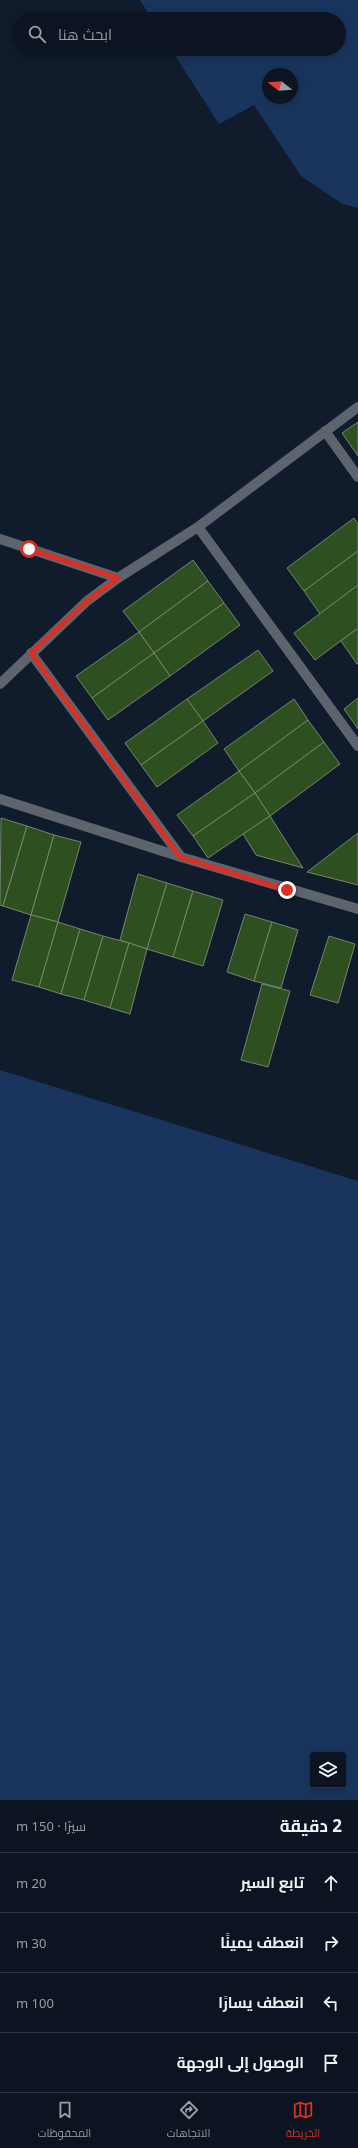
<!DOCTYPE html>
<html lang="ar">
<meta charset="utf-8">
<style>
body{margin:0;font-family:"Noto Sans",Cairo,sans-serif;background:#1a212e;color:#f1f3f6;direction:rtl}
.controls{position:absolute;right:12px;bottom:12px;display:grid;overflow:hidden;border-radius:4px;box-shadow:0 2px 10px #0003}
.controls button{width:36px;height:36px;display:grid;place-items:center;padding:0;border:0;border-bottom:1px solid #2c333f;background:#0c1421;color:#f1f3f6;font:20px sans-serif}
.compass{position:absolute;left:262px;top:68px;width:36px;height:36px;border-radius:50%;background:#0c1421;box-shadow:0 2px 10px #0003;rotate:287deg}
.stop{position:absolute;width:12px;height:12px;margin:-9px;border:3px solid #d93025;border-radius:50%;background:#fff}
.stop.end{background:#d93025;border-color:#fff;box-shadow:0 1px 4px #0008}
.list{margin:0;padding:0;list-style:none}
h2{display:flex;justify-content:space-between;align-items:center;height:52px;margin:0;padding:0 16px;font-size:17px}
h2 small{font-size:13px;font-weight:400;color:#9a9ea5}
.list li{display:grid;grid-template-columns:26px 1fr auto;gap:12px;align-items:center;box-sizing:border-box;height:60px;padding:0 16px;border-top:1px solid #2c333f}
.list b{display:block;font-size:15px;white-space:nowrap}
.list em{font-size:13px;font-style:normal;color:#9a9ea5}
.icon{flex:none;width:22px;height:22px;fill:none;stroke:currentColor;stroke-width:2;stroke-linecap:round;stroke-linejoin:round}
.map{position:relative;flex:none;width:358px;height:1800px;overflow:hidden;direction:ltr}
.search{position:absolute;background:#0c1421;box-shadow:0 2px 10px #0003;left:12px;right:12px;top:12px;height:44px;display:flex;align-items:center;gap:10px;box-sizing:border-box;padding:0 14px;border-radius:22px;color:#9a9ea5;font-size:15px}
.sheet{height:292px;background:#0c1421}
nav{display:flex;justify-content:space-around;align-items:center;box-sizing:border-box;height:56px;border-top:1px solid #2c333f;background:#0c1421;font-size:11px;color:#9a9ea5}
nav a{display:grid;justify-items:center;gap:2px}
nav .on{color:#d93025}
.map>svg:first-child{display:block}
.green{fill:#19355d;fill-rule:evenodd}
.building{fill:#2e4f20;stroke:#75856f}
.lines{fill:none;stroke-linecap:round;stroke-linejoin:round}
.minor{stroke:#5e646e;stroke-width:10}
.route{stroke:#d93025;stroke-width:5}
</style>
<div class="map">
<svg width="358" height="1800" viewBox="0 0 358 1800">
<rect width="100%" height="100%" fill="#101b2c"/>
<g class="green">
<path d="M140 0H358V208L341 203 301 176 254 105 219 124 171 49H339V19H152ZM268 74H292V98H268Z"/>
<path d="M0 1070 358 1181V1800H0ZM313 1755H343V1785H313Z"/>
</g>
<g class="building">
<polygon points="358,422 358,456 342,433"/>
<polygon points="354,518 358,524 358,551 304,591 287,568"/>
<polygon points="358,551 358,585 320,614 304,591"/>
<polygon points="193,560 208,581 139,632 123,611"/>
<polygon points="208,581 224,603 154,653 139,632"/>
<polygon points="358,585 358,628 315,660 294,633"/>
<polygon points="224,603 240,625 170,676 154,653"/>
<polygon points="358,628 358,664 357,664 341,641"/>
<polygon points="139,632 154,653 92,698 76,676"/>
<polygon points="258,650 273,671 203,721 187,699"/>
<polygon points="154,653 170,676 108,720 92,698"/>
<polygon points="358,698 358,729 344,709"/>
<polygon points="187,699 203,721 141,765 125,743"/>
<polygon points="294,699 308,720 239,771 224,749"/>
<polygon points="308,720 324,742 255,793 239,771"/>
<polygon points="203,721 218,743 157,787 141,765"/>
<polygon points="324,742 340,764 270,816 255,793"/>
<polygon points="239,771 255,793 193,836 177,815"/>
<polygon points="255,793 270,816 208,858 193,836"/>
<polygon points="270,816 303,868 256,855 243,834"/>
<polygon points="1,818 27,826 3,906 0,905"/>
<polygon points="27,826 54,835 31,915 3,906"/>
<polygon points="358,833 358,885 307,872"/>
<polygon points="54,835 81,842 58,922 31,915"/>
<polygon points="138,874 167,883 147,949 120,940"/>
<polygon points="167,883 193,891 173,957 147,949"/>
<polygon points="193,891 223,900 203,966 173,957"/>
<polygon points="245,914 272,922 254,981 227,972"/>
<polygon points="31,915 58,922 39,987 12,980"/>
<polygon points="58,922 80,929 61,994 39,987"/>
<polygon points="272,922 298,930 281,988 254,981"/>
<polygon points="80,929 103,936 84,1000 61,994"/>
<polygon points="103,936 129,943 110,1008 84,1000"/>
<polygon points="329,936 355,944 338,1003 310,995"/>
<polygon points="129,943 147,949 130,1014 110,1008"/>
<polygon points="262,984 290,991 268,1067 241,1060"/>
</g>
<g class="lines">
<g class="minor">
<polyline points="325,431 358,477"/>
<polyline points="198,527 358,746"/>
<polyline points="0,539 118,578"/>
<polyline points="31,653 181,857"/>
<polyline points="0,684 87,601 118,578 198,527 358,407"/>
<polyline points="0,799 181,857 358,909"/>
</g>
</g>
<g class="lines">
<polyline class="route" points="29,549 118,578 87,601 31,653 180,857 287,890"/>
</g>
</svg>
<div class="controls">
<button><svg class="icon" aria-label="layers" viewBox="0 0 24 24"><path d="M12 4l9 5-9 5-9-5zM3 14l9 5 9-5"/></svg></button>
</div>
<svg class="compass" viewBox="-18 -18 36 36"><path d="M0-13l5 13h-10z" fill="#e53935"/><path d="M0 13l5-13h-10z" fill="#9a9ea5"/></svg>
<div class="stop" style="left:29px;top:549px"></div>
<div class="stop end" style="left:287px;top:890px"></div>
<div class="search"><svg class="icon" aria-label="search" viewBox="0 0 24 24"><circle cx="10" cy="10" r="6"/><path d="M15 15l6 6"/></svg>ابحث هنا</div>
</div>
<section class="sheet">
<h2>2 دقيقة<small>سيرًا · 150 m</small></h2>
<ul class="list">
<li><svg class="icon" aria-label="ahead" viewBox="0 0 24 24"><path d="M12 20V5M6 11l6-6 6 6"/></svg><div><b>تابع السير</b></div><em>20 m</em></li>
<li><svg class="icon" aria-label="right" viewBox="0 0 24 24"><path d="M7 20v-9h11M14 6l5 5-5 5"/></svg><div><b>انعطف يمينًا</b></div><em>30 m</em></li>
<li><svg class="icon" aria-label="left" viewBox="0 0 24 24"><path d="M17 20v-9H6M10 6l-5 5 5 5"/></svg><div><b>انعطف يسارًا</b></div><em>100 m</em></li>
<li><svg class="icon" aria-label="arrive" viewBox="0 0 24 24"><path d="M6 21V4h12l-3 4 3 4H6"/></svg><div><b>الوصول إلى الوجهة</b></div></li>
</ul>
</section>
<nav>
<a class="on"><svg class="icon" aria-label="map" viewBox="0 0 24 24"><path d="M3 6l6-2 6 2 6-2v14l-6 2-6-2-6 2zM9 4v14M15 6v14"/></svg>الخريطة</a>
<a><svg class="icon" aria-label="directions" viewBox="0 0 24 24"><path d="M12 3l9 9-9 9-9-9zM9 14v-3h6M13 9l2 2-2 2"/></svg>الاتجاهات</a>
<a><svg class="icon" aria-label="saved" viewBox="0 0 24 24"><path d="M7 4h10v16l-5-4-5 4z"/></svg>المحفوظات</a>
</nav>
